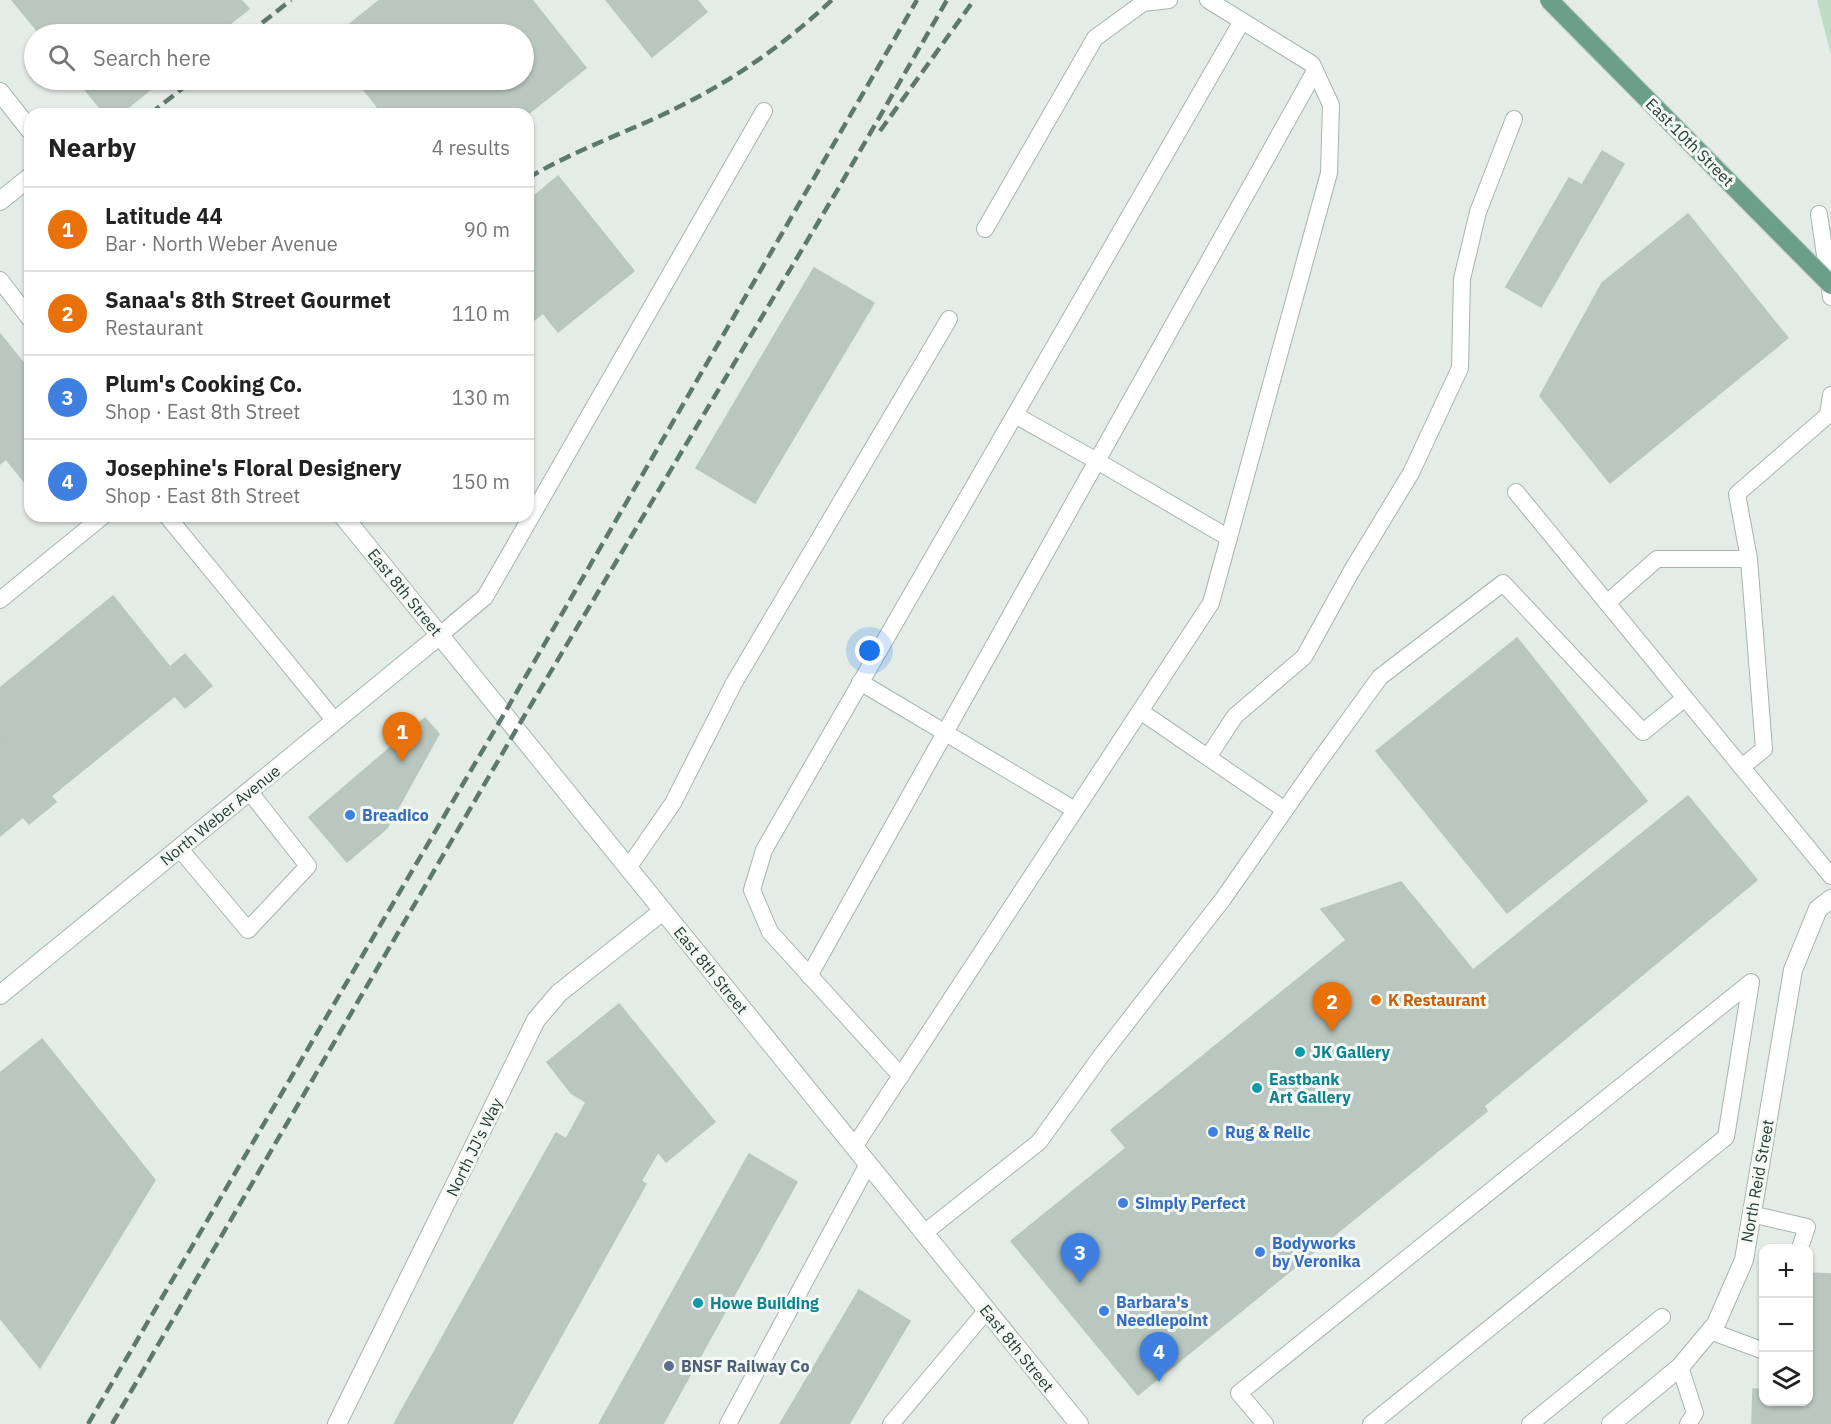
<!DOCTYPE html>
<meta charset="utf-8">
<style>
body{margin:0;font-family:"IBM Plex Sans",sans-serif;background:#f6f6f6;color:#222}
.controls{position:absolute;right:18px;bottom:18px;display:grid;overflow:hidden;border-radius:12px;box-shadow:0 2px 4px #0004}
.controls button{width:54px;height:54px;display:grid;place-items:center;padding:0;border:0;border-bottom:2px solid #e0e0e0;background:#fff;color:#222;font:30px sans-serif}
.you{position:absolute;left:870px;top:651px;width:21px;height:21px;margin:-15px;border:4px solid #fff;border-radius:50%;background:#1a73e8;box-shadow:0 0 0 9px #1a73e833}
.badge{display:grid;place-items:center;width:39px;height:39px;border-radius:50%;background:#db2777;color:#fff;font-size:20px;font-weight:700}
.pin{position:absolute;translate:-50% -50px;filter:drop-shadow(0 2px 3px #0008)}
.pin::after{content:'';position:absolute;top:32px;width:21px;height:18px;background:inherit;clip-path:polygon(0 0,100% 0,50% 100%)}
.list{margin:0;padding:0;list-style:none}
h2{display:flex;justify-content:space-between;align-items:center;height:78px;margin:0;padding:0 24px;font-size:26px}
h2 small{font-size:20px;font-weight:400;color:#767676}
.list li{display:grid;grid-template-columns:39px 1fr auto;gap:18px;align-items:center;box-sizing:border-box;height:84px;padding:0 24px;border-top:2px solid #e0e0e0}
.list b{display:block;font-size:22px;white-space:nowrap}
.list p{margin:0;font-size:20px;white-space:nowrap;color:#767676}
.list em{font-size:20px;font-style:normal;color:#767676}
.icon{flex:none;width:33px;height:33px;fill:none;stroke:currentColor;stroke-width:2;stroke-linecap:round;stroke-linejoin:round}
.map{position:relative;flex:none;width:1831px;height:1424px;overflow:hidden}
.search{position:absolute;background:#fff;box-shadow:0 2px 4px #0004;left:24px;top:24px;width:510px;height:66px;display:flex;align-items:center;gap:15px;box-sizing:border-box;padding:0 21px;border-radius:33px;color:#767676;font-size:22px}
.panel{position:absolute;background:#fff;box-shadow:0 2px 4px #0004;left:24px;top:108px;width:510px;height:414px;border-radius:18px}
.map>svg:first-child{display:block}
.green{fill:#bedcc3}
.building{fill:#b9c7c0;stroke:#b7c6be;stroke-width:1.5}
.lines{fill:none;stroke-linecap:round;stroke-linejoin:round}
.lane-casing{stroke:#a7b4ae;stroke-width:18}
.street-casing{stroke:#a7b4ae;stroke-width:20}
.secondary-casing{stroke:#a3b7ae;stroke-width:20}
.lane{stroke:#fff;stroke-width:16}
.street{stroke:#fff;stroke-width:18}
.secondary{stroke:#fff;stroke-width:18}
.rail{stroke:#5f786e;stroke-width:4.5;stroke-dasharray:12 6;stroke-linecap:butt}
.primary-bridge-casing{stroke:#c2c9c6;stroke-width:20;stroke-linecap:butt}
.primary-bridge{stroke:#6c9f8b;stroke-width:18}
.shop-dot{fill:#3f7fe0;stroke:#f4f9f6;stroke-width:2}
.food-dot{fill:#e8710a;stroke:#f4f9f6;stroke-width:2}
.culture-dot{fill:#0f9aa8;stroke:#f4f9f6;stroke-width:2}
.service-dot{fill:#5c6f8a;stroke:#f4f9f6;stroke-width:2}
.labels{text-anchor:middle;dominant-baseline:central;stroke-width:6;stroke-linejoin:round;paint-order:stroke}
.street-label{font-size:16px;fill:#253d33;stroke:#f4f9f6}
.shop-label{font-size:16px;font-weight:bold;fill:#366cbe;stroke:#f4f9f6;text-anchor:start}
.food-label{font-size:16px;font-weight:bold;fill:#c56008;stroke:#f4f9f6;text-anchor:start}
.culture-label{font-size:16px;font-weight:bold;fill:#0d838f;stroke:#f4f9f6;text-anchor:start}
.service-label{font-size:16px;font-weight:bold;fill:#4e5e75;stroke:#f4f9f6;text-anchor:start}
</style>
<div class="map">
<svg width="1831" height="1424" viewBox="0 0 1831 1424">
<rect width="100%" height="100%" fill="#e4ece8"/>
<polygon class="green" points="1817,0 1831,0 1831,55"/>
<g class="building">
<polygon points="12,0 241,0 249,9 217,34 40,34"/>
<polygon points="380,0 532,0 586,68 528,114 383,114 356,80 524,80 524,34 337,34"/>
<polygon points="606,0 697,0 707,12 652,57"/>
<polygon points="77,80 162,80 120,114 105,114"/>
<polygon points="1602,151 1624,164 1541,307 1506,287 1569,178 1582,185"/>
<polygon points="558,176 634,271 558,332 543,313 528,325 528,201"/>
<polygon points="1688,214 1788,338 1610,483 1540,396 1602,283"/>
<polygon points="814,268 874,303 755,503 696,468"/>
<polygon points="0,334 30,371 30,489 6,459 0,464"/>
<polygon points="113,596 170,667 185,654 212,686 185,708 175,696 51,796 0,734 0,688"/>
<polygon points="1517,638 1647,801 1507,913 1376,751"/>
<polygon points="425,718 439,734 387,828 347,862 309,817"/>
<polygon points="0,734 56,802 29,824 23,817 0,836"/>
<polygon points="1688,796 1757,880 1484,1106 1487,1111 1138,1395 1011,1241 1126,1148 1111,1130 1346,940 1321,909 1401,882 1473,970"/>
<polygon points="619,1004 715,1122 666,1162 658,1152 641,1181 646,1184 512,1424 394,1424 556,1133 566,1139 586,1102 571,1093 547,1062"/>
<polygon points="42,1039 155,1180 40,1368 0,1318 0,1073"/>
<polygon points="749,1154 797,1182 663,1424 599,1424"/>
<polygon points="1808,1273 1831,1274 1831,1424 1752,1424 1753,1389 1764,1390 1764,1402 1808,1402"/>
<polygon points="859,1290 910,1321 849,1424 780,1424"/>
</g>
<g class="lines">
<g class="lane-casing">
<g id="lane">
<polyline points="1819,214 1831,297"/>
<polyline points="985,229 1095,38 1143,3 1169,0"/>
<polyline points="0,280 30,319"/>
<polyline points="1015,415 1097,461 1229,538"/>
<polyline points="1516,492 1831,876"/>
<polyline points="167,516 335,721"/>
<polyline points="1749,559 1737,494 1828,415 1831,395"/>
<polyline points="0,600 103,516"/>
<polyline points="1607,603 1657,559 1749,559 1764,749 1742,767"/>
<polyline points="440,635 485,597 764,111"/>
<polyline points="860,682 1075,810"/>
<polyline points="1140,711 1285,810"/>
<polyline points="1208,757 1235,716 1304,657 1351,572 1411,473 1460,368 1462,279 1478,212 1514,119"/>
<polyline points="179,848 248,930 308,866 249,791"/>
<polyline points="628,868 673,803 734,683 949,319"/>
<polyline points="809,976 1315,71"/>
<polyline points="901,1076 770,932 752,890 764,850 1242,21"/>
<polyline points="854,1147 1211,603 1329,173 1331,105 1312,64 1208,0"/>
<polyline points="1751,1214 1807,1227 1800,1248"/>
<polyline points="924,1233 1039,1142 1101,1056 1223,899 1317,764 1380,677 1503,583 1643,732 1685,698"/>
<polyline points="1710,1331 1764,1351"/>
<polyline points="1680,1367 1695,1413 1688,1424"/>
<polyline points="728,1424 868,1164"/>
<polyline points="891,1424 987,1310"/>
<polyline points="1265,1424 1239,1393 1751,982 1726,1137 1371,1424"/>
<polyline points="1530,1424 1662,1317"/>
</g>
</g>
<g class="street-casing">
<g id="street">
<polyline points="0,201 30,177"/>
<polyline points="337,1424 536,1020 559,993 663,911"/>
<polyline points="1611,1424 1680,1367 1716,1324 1744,1260 1793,970 1818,909 1831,899"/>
</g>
</g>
<g class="secondary-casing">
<g id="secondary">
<polyline points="0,92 30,130"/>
<polyline points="343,516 1079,1424"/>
<polyline points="0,995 440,635"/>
</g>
</g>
<use href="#lane" class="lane"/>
<use href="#street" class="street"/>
<use href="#secondary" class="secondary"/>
<g class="rail">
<polyline points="248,34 291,0"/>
<polyline points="150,114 193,80"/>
<polyline points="880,131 974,0"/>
<path d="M528 178C567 155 608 139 649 121 720 89 775 53 832 0"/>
<polyline points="88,1424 504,714 917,0"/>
<polyline points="112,1424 516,730 838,189 947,0"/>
</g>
<g class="primary-bridge-casing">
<polyline id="primary-bridge" points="1549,0 1831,285"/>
</g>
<use href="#primary-bridge" class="primary-bridge"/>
</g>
<g class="shop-dot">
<circle cx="350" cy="815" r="6"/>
<circle cx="1213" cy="1132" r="6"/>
<circle cx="1123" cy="1203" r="6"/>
<circle cx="1260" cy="1252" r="6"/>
<circle cx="1104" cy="1311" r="6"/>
</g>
<circle class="food-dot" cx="1376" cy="1000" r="6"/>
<g class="culture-dot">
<circle cx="1300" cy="1052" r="6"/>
<circle cx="1257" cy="1088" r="6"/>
<circle cx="698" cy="1303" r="6"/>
</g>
<circle class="service-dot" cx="669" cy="1366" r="6"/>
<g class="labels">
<g class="street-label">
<text transform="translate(1690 142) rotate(45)">East 10th Street</text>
<text transform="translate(405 592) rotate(51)">East 8th Street</text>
<text transform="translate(220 815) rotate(-39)">North Weber Avenue</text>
<text transform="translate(711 970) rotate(51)">East 8th Street</text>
<text transform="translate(474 1147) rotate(-64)">North JJ's Way</text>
<text transform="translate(1757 1181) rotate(-80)">North Reid Street</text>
<text transform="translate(1017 1348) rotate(51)">East 8th Street</text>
</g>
<g class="shop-label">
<text x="362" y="815">Breadico</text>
<text x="1225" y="1132">Rug &amp; Relic</text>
<text x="1135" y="1203">Simply Perfect</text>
<text x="1272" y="1243">Bodyworks<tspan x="1272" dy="18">by Veronika</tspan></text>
<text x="1116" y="1302">Barbara's<tspan x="1116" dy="18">Needlepoint</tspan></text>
</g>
<g class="food-label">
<text x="1388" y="1000">K Restaurant</text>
</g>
<g class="culture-label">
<text x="1312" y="1052">JK Gallery</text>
<text x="1269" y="1079">Eastbank<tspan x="1269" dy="18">Art Gallery</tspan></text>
<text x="710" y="1303">Howe Building</text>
</g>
<g class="service-label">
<text x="681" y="1366">BNSF Railway Co</text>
</g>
</g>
</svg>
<div class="controls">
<button>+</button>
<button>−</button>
<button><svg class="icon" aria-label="layers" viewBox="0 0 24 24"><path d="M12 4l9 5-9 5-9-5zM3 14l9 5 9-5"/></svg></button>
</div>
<div class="you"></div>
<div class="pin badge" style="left:402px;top:762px;background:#e8710a">1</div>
<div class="pin badge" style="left:1332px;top:1032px;background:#e8710a">2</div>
<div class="pin badge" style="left:1080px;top:1283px;background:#3f7fe0">3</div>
<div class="pin badge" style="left:1159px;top:1382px;background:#3f7fe0">4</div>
<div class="search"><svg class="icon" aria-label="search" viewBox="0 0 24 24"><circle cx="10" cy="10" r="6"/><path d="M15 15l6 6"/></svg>Search here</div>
<section class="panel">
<h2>Nearby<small>4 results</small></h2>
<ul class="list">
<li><span class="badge" style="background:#e8710a">1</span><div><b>Latitude 44</b><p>Bar · North Weber Avenue</p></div><em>90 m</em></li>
<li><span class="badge" style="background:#e8710a">2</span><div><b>Sanaa's 8th Street Gourmet</b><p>Restaurant</p></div><em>110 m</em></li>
<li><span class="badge" style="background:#3f7fe0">3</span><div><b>Plum's Cooking Co.</b><p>Shop · East 8th Street</p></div><em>130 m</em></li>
<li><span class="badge" style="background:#3f7fe0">4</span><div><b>Josephine's Floral Designery</b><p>Shop · East 8th Street</p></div><em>150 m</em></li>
</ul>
</section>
</div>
